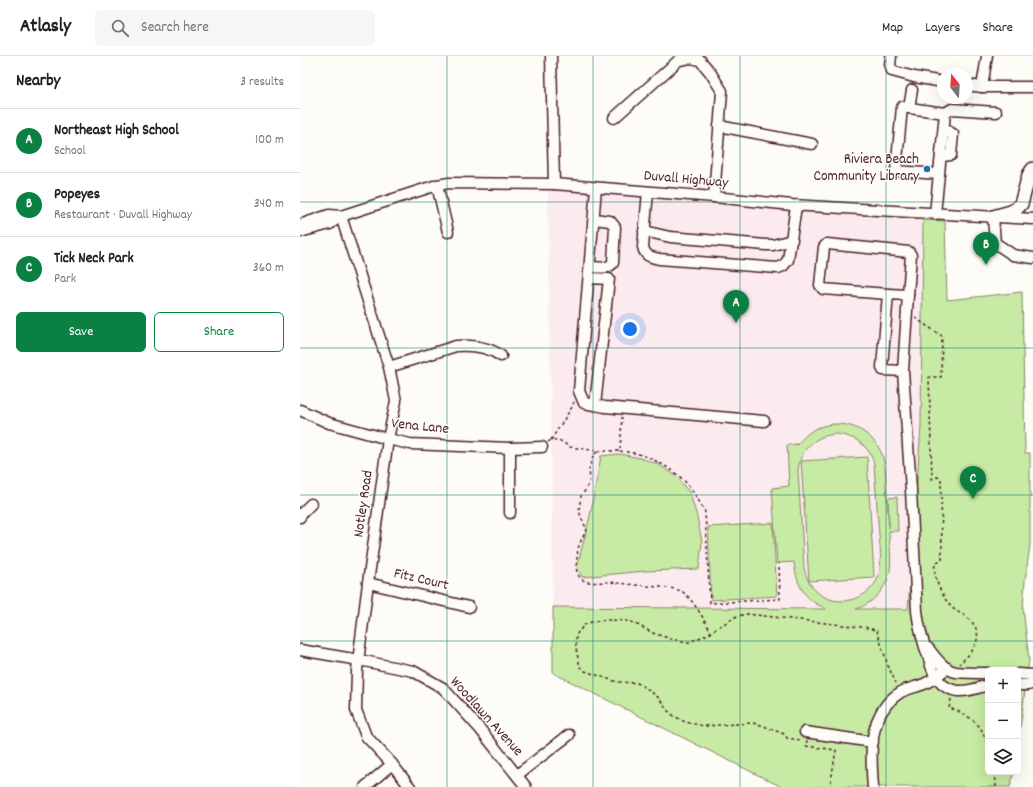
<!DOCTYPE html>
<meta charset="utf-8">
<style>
body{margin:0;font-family:Dekko,sans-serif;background:#f6f6f6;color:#202124}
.controls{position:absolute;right:12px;bottom:12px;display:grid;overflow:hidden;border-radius:6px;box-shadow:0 4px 16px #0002}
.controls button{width:36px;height:36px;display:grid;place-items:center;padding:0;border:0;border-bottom:1px solid #e0e0e0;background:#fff;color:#202124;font:20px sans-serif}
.compass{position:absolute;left:637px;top:12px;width:36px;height:36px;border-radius:50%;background:#fff;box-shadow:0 4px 16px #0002;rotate:343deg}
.you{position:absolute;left:330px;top:273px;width:14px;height:14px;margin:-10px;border:3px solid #fff;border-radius:50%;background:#1a73e8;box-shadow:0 0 0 6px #1a73e833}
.badge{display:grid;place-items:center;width:26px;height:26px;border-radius:50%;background:#0b8043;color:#fff;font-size:13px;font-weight:700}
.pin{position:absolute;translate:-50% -33px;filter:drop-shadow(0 1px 2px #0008)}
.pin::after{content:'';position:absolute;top:21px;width:14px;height:12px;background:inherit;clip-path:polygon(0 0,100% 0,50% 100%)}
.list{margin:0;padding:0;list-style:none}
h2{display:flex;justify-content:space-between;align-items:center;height:52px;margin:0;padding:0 16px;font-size:17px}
h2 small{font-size:13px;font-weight:400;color:#757577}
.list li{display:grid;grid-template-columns:26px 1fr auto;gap:12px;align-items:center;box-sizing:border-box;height:64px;padding:0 16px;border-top:1px solid #e0e0e0}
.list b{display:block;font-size:15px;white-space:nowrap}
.list p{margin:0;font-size:13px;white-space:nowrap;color:#757577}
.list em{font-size:13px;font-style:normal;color:#757577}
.actions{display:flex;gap:8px;padding:12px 16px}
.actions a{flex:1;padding:9px 0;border:1px solid #0b8043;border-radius:6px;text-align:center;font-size:14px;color:#0b8043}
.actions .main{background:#0b8043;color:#fff}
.icon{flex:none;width:22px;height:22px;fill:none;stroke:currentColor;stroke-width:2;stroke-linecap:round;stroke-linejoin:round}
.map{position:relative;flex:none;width:733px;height:731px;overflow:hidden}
header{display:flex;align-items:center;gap:24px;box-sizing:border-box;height:56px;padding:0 20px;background:#fff;border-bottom:1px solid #e0e0e0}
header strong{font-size:19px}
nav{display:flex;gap:22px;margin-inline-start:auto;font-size:14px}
.search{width:280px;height:36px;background:#f6f6f6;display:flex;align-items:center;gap:10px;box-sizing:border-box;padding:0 14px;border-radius:6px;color:#757577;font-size:15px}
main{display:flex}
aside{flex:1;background:#fff}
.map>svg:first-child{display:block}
.built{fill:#fcebee}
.green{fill:#c7eaa4;stroke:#888468;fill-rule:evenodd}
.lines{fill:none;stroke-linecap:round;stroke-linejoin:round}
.minor-casing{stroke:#4a1f2b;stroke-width:13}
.major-casing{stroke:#4a1f2b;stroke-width:16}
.path{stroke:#4a1f2b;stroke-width:1.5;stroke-dasharray:3 3;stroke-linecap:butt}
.minor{stroke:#fdfcf7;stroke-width:10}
.major{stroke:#fdfcf7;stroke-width:13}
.grid{fill:none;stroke:#0f766e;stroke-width:1;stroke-opacity:0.55}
.poi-dot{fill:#1f6fb2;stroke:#fdfcf7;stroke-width:1.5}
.labels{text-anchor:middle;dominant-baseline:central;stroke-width:3;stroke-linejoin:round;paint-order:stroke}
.poi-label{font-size:15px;fill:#4a1f2b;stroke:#fdfcf7;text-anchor:end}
.street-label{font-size:15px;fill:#4a1f2b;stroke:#fdfcf7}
</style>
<header>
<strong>Atlasly</strong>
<div class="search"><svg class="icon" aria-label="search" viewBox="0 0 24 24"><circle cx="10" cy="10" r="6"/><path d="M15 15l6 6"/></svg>Search here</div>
<nav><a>Map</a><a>Layers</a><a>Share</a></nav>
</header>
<main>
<aside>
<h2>Nearby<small>3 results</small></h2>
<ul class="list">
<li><span class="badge">A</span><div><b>Northeast High School</b><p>School</p></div><em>100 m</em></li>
<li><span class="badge">B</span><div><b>Popeyes</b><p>Restaurant · Duvall Highway</p></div><em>340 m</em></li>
<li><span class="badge">C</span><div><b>Tick Neck Park</b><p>Park</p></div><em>360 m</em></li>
</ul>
<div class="actions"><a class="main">Save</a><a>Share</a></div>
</aside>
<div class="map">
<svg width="733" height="731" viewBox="0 0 733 731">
<rect width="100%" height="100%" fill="#fdfcf7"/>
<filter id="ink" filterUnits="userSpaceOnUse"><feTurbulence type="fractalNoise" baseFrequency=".025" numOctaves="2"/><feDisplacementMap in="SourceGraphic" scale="8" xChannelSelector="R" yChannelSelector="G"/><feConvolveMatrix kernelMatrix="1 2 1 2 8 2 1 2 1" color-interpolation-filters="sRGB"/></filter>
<g filter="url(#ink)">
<polygon class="built" points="248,130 623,164 621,370 608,553 253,551"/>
<g class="green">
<path d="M623 164 645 165 647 244 722 236 725 397H730V489L725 525 723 552 729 604 718 688V614H688V716H714L710 731H482L253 617V551L526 553C524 551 521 550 518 549 501 539 496 524 494 506L477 507 472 432 489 430 487 389 497 388V389C501 384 505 380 510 376 534 360 567 369 580 394 583 399 584 406 585 412L589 472 588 442 597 441 598 475H589C589 488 592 501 590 514 588 528 578 542 565 549 562 551 559 552 556 553H608L621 370ZM537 378C556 381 569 389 574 408 576 432 577 455 579 479 580 491 582 506 579 518 574 538 551 548 533 544 515 539 508 528 504 512L498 415C499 402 506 389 518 383 524 379 531 379 537 378Z"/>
<polygon points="320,398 340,402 358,408 376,420 390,437 397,461 402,486 399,513 345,515 282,521 277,511 290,460 301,400"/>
<polygon points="567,401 574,521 509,525 501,405"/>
<polygon points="473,467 477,540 411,544 408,471"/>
</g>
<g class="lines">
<g class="minor-casing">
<g id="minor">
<polyline points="251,0 254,128"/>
<polyline points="591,0 590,9 592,15 614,21 643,26"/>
<polyline points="667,29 682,31 733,31"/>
<polyline points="682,31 687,0"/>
<polyline points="609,52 612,34"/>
<polyline points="314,62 379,4 391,2 400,4 410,16 422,35 414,141"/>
<polyline points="419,70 512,88"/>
<polyline points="641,100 651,99 653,78 644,73"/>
<polyline points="639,118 596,115 602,51 645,57"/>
<polyline points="137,129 148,176"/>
<path d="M348 136 343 191C345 200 350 201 359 203L478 212 483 210 488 204 496 150"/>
<polyline points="635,158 645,57 652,53 696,56"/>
<polyline points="41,160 89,311 96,345 88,383 68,527 57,614 56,654 66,680 92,708 110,731"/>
<polyline points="693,161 695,187 713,199 733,202"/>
<polyline points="0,169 29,159 41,160"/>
<polyline points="344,175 370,181 466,189 473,189 492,184"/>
<polyline points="0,176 30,168 41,160 137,129 149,127 254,128 414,141 492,149 733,163"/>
<path d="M290 211C298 211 307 214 313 207L315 171 310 165 294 163"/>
<polyline points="289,222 309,223 295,349 284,347 279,335 296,132"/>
<polyline points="588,238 523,233 520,229 524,191 527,188 609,196 611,199 608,239"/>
<path d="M89 311 156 290C172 289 188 290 201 300"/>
<path d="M603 315 583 314 582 311 588 238 608 239 603 315 611 434 617 555C619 572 623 587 629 603 631 611 634 619 639 625 644 631 651 634 658 635 668 636 678 632 688 629"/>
<polyline points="295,349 305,351 464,365"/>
<polyline points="0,354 29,367 88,383 110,388 210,392 242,391"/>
<polyline points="210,392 210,457"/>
<polyline points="0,461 2,457 11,448"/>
<polyline points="68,527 169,551"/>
<path d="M628 592C635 601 644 614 656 616 667 617 678 617 688 617"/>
<polyline points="0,594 59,604 113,615 143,632 180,673 226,731"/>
<polyline points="718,618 733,619"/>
<polyline points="718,629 728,629 733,627"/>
<polyline points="505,676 573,686"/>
<polyline points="217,719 269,679"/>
<polyline points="65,731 92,708"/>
<path d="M573 731C571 703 568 671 587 648 591 643 596 639 601 636 608 632 617 631 624 628 633 624 640 618 647 612"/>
</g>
</g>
<g class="major-casing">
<polyline id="major" points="693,161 711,156 716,153 721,148 729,119 733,113"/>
</g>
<g class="path">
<path d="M615 262 642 280 641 321H629L632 423 637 421 641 422 642 504 635 508C632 521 644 546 655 554 659 557 664 558 668 562 687 579 674 595 659 608"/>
<polyline points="251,384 272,351 274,346"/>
<path d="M248 386 251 384H259L270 391 298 395 293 400 289 413 290 423 287 432 281 440 279 454 281 461 287 474C283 480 280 486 278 493 277 496 278 499 277 502 276 510 275 519 283 524 289 528 300 526 307 526 321 527 334 529 347 530 358 531 371 531 381 535 391 540 406 566 411 577"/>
<polyline points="298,395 320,395 322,361"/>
<path d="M320 395C327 396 335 397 342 399 359 405 377 416 389 430 395 438 400 447 405 456L410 547 480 543 479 507"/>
<path d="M651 643 649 652C658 654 676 664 681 673 684 678 686 685 688 691"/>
<polyline points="500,684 487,682 484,678 461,669 453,667 404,670 385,666 374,660 367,654 359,642 346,632 337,627 317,626 285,615 280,611 276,593 276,579 284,569 294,565 309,564 330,565 353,577 371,583 389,586 411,577 415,573 437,560 447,558 569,572 577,575 588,610 596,627"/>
<polyline points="506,685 507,685 506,690 536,694 530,731"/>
<polyline points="695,716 696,731"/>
</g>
<use href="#minor" class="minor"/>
<use href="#major" class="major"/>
</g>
</g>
<path class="grid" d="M147 0V731M293 0V731M440 0V731M586 0V731M0 146H733M0 292H733M0 439H733M0 585H733"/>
<circle class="poi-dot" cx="627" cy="113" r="4"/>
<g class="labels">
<g class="poi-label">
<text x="619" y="104">Riviera Beach<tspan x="619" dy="17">Community Library</tspan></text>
</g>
<g class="street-label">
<text transform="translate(386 124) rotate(5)">Duvall Highway</text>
<text transform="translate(120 371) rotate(6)">Vena Lane</text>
<text transform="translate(64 448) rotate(-82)">Notley Road</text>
<text transform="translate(121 524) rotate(13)">Fitz Court</text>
<text transform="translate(186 661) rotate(48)">Woodlawn Avenue</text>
</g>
</g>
</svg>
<div class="controls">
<button>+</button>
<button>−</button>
<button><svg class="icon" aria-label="layers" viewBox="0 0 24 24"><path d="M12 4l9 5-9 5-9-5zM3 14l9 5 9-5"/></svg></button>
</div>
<svg class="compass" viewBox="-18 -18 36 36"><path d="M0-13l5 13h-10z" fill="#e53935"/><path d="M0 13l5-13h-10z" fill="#757577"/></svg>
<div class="you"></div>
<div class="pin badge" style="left:436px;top:267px">A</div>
<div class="pin badge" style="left:686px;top:209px">B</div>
<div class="pin badge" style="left:673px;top:443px">C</div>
</div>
</main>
